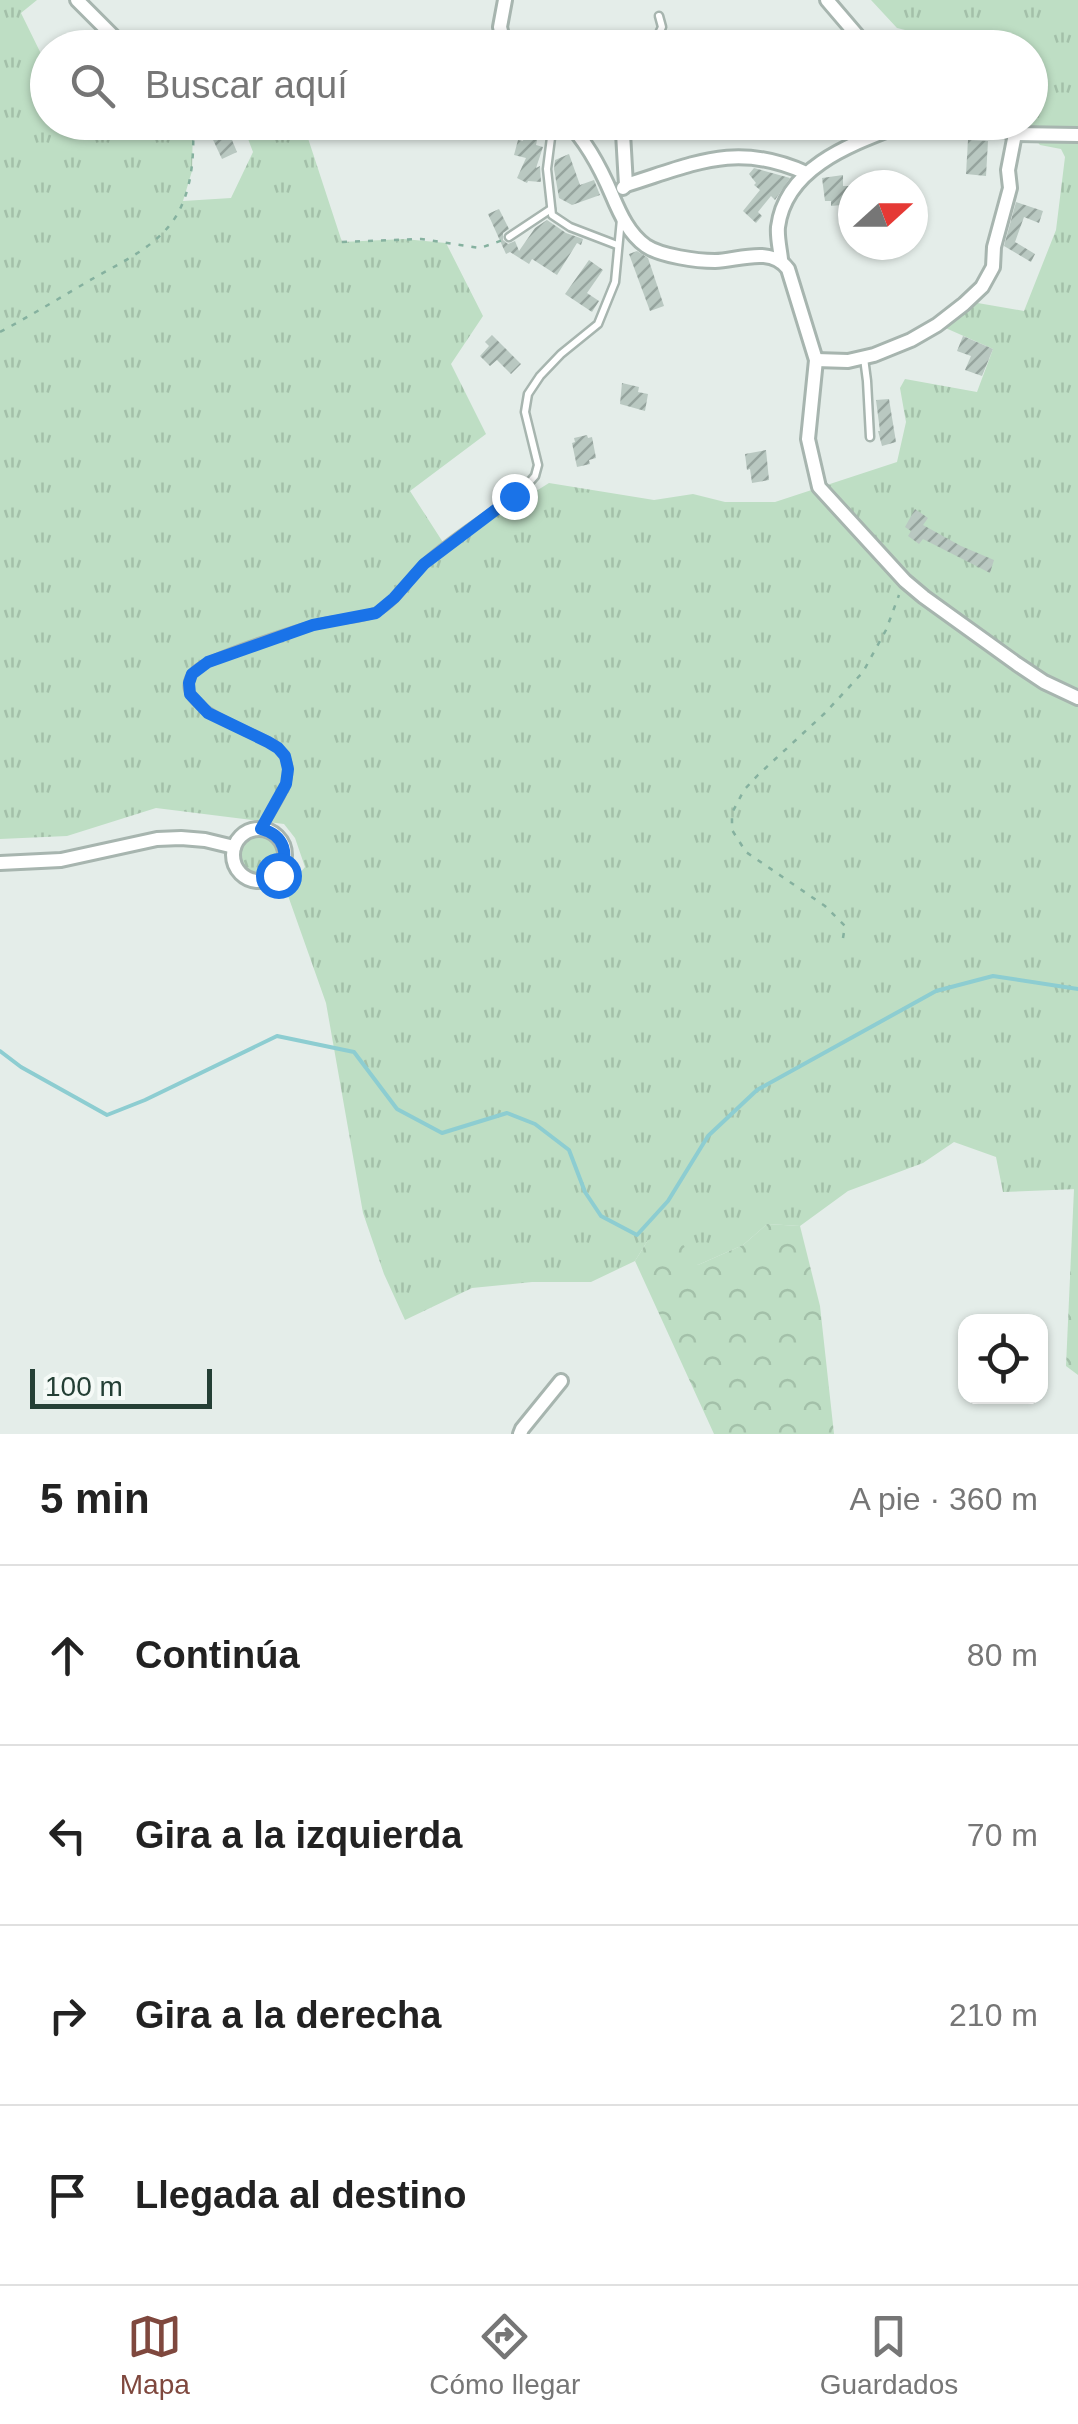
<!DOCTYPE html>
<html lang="es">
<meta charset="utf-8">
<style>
body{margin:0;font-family:Arial,sans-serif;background:#f6f6f6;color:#222}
.controls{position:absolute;right:30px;bottom:30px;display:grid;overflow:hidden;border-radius:20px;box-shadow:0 2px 8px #0004}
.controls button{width:90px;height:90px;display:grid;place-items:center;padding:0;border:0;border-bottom:2px solid #e0e0e0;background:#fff;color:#222;font:50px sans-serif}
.compass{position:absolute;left:838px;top:170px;width:90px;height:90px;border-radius:50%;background:#fff;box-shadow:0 2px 8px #0004;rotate:69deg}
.scale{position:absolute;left:30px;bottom:25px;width:182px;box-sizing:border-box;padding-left:10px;border:5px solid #243f35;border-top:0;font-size:28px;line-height:35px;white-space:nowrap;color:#243f35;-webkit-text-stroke:8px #f5faf7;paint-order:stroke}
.stop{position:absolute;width:30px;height:30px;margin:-22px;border:8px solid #1a73e8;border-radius:50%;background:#fff}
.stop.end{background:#1a73e8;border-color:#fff;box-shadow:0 2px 10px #0008}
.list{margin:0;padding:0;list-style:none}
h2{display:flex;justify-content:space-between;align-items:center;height:130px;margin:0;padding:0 40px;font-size:42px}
h2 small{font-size:32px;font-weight:400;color:#767676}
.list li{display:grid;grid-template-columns:65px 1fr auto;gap:30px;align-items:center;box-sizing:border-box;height:180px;padding:0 40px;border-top:2px solid #e0e0e0}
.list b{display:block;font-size:38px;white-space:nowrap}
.list em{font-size:32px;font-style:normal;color:#767676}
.icon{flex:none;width:55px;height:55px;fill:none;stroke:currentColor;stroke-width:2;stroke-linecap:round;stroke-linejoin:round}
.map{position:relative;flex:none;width:1078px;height:1434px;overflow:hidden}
.search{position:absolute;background:#fff;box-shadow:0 2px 8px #0004;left:30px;right:30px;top:30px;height:110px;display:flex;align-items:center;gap:25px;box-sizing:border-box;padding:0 35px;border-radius:55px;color:#767676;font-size:38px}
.sheet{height:850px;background:#fff}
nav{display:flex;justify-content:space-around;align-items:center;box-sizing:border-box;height:140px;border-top:2px solid #e0e0e0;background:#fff;font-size:28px;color:#767676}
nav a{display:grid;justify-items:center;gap:5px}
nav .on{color:#7f483e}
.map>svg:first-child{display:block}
.grass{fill:url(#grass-tufts)}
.forest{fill:url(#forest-crowns)}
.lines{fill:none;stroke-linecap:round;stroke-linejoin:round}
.stream{stroke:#8dcdd1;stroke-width:4}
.building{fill:url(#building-hatch)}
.service-casing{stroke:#a7b5af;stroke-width:11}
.minor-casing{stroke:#a7b5af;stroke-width:18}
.path{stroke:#85b19f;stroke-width:2.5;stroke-dasharray:5 8;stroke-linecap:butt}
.service{stroke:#fff;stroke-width:6}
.minor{stroke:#fff;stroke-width:12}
.route{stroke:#1a73e8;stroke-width:12}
</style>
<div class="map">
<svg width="1078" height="1434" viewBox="0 0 1078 1434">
<defs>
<pattern id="grass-tufts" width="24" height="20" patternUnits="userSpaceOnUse" patternTransform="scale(2.5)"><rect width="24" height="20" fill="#bedec4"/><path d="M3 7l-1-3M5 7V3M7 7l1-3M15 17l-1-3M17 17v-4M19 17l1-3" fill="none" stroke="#a3c0a9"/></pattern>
<pattern id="forest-crowns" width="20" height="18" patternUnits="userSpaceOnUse" patternTransform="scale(2.5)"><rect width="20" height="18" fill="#bedec4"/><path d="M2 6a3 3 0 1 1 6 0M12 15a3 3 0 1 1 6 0" fill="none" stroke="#a3c0a9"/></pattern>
<pattern id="building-hatch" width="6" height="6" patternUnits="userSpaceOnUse" patternTransform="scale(2.5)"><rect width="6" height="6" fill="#b9c8c1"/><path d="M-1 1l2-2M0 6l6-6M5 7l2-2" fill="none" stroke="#96a49e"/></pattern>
</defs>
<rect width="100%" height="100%" fill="#e4ede9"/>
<g class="grass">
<polygon points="0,0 37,0 21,13 47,66 48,122 193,123 192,171 183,201 231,198 253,152 242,123 303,123 342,242 404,239 446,243 483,316 451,364 486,434 410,491 446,547 549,483 654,500 693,494 725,502 775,502 897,462 906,422 900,388 905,379 977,392 993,349 941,326 972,302 1024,311 1056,230 1065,157 1061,149 1040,145 1021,123 1030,122 1030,48 933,47 909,31 897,28 871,0 1078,0 1078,1189 1003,1192 996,1157 954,1142 923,1163 848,1191 800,1226 767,1224 743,1245 698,1265 648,1240 635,1261 591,1282 532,1282 472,1288 405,1320 384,1274 363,1213 326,1003 286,890 305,867 295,838 284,824 156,808 67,836 0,839"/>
<circle cx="258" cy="855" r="19"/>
</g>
<g class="forest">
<polygon points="1074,1189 1078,1189 1078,1375 1066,1366"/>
<polygon points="767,1224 800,1226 820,1306 834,1434 714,1434 635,1261 648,1240 673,1231 698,1265 743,1245"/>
</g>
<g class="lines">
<polyline class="stream" points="0,1051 21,1067 107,1115 145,1100 277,1036 354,1052 397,1109 442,1133 507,1113 535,1124 569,1150 585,1192 601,1216 637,1235 668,1201 708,1136 757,1090 936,991 993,976 1078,989"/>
</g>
<g class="building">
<polygon points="526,122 541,122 536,145 543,147 536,168 540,166 541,182 528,181 527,183 517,178 526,158 514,155 518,140 523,141"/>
<polygon points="217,123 220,129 233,123 238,137 232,140 237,152 222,159 207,127"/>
<polygon points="968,140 988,141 986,176 966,174"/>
<polygon points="569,154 580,185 594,180 600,195 572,205 559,198 554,169 555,160"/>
<polygon points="754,168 790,178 775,200 771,196 758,212 762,216 756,223 743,211 760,190 754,185 756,183 749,174"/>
<polygon points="843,175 843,186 853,186 852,204 831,206 831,201 825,201 822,178"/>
<polygon points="1016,202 1043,211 1039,223 1024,217 1015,242 1035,254 1031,262 1004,246"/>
<polygon points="499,209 509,229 503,233 503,240 508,244 515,241 519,251 535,228 547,220 566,233 583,239 581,245 577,243 557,275 532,259 529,264 510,252 506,254 488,214"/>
<polygon points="637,251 648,258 664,306 650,311 629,254"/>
<polygon points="589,260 603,270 587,293 599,301 592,312 565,294"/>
<polygon points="492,335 521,364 511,374 497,360 490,366 480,356 489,346 485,342"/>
<polygon points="963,336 993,349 982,376 965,370 971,356 957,351"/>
<polygon points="622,383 639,387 638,392 648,394 645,411 620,404"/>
<polygon points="889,399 896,442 882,446 878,431 880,431 876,400"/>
<polygon points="587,435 588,438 592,437 596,458 589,460 590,464 577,467 572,443 575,442 574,438"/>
<polygon points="766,450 769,480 752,483 750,469 747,470 745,454"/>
<polygon points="915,509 928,518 923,525 961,546 994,560 990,573 923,539 919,544 908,536 911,531 905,527"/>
</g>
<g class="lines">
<g class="service-casing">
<g id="service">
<polyline points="652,48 662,27 659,16"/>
<polyline points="553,122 547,169 552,215 570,227 617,245"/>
<polyline points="509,237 551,209"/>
<polyline points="864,358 867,381 870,437"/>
<path d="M261 829C271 811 290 787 288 767 287 759 282 752 277 747 260 733 159 705 196 670 211 656 308 625 332 621 346 618 363 619 376 612 397 602 408 579 424 564 456 534 495 514 527 485L535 476 538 465 525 412 528 394 540 376 561 354 598 324 615 282 621 219"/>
</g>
</g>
<g class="minor-casing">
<g id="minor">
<polyline points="77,0 125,48"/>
<polyline points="827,0 868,48"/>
<polyline points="505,48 500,27 505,0"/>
<path d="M567 122C587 142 601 169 612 195 620 214 629 234 646 246 661 256 697 261 715 261 739 260 771 246 788 269L816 360 808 439 819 487 905 581 924 597 1017 664 1044 682 1078 698"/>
<polyline points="619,122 623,133 626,185 623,188"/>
<polyline points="987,122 1015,134 1078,135"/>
<path d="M626 185C694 164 736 141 806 173"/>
<path d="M781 259C780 249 777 237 778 227 786 164 858 142 909 122"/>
<polyline points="816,360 848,361 874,355 911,340 937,325 964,304 982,287 993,267 994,247 1010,188 1008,170 1015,134"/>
<circle cx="259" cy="855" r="26"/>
<polyline points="0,863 61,860 157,839 181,838 205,840 234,847"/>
<polyline points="520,1434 522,1429 561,1381"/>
</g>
</g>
<g class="path">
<polyline points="342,242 421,239 480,248 503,240"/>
<path d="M0 332C30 316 58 299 87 282 119 263 159 247 178 213 193 185 194 153 193 122"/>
<polyline points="843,938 845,926 825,906 746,852 732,830 732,813 744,790 758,775 825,713 863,672 886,630 899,595"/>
</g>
<use href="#service" class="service"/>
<use href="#minor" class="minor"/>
</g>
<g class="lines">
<path class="route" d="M278 875C290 855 285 835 261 829L286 784 288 769 285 756 278 748 268 742 208 713 190 694 189 683 192 674 208 662 313 625 376 613 394 598 424 564 514 496"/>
</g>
</svg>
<div class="controls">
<button><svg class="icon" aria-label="locate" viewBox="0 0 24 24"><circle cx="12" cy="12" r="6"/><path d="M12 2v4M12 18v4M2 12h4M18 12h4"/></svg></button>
</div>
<svg class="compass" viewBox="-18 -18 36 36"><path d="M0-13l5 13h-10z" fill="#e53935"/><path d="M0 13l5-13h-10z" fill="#767676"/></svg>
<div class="scale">100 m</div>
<div class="stop" style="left:278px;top:875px"></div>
<div class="stop end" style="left:514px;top:496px"></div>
<div class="search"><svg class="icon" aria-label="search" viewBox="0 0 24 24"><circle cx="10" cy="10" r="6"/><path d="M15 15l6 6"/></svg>Buscar aquí</div>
</div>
<section class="sheet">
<h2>5 min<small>A pie · 360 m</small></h2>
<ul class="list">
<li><svg class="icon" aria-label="ahead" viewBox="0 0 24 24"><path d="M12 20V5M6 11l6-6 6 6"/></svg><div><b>Continúa</b></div><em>80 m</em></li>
<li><svg class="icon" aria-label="left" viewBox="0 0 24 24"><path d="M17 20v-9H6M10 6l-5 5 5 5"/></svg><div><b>Gira a la izquierda</b></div><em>70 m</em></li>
<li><svg class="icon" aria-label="right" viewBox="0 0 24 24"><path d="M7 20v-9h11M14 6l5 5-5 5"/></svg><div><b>Gira a la derecha</b></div><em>210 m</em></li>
<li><svg class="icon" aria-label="arrive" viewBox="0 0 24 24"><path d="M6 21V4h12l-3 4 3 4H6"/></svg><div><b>Llegada al destino</b></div></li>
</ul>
</section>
<nav>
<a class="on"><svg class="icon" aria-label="map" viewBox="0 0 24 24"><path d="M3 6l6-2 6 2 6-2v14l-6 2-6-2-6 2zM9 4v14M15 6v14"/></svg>Mapa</a>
<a><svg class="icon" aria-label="directions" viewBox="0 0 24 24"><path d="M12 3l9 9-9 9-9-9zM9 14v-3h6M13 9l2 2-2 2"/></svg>Cómo llegar</a>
<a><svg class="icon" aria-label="saved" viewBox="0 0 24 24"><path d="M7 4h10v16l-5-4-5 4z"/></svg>Guardados</a>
</nav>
